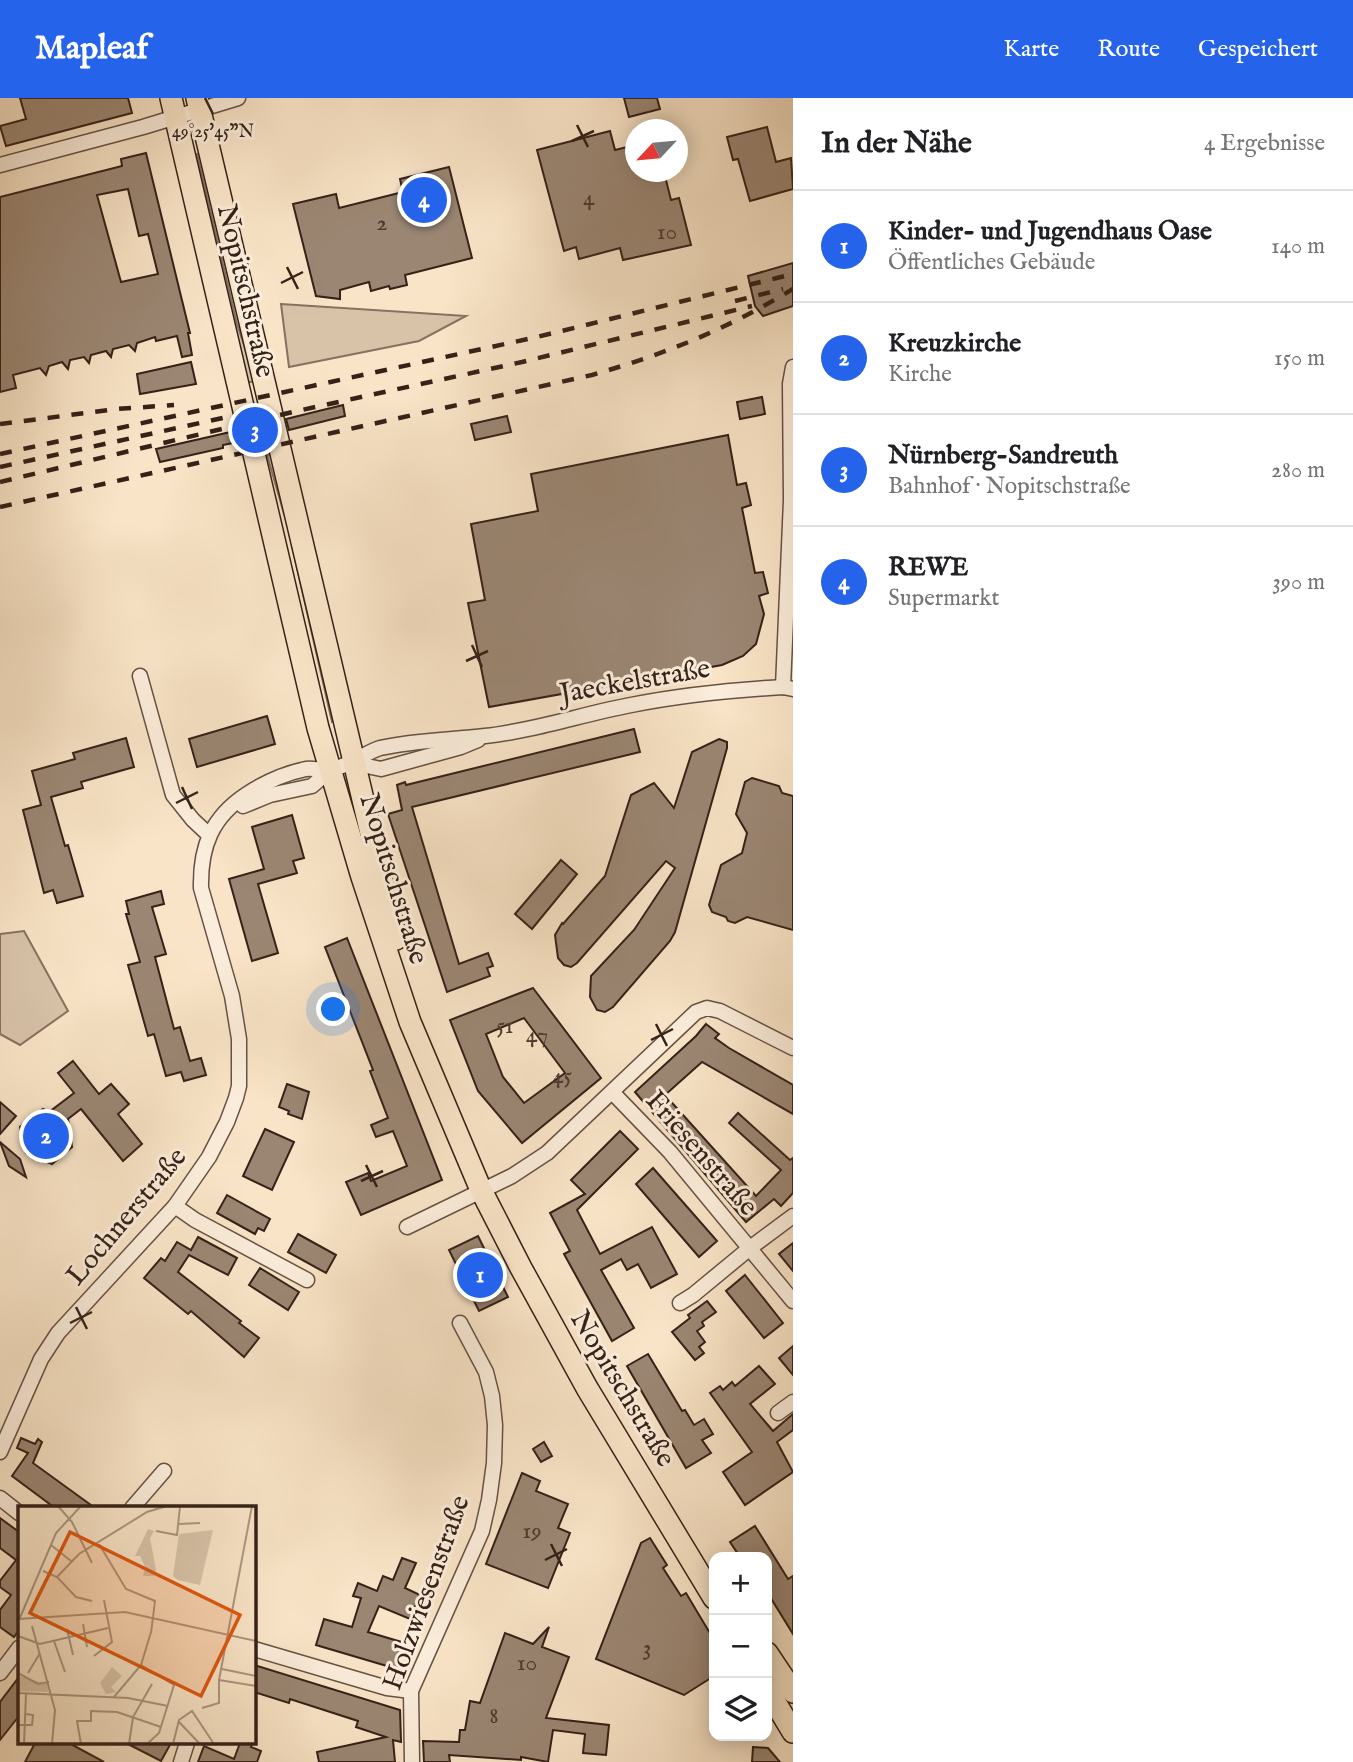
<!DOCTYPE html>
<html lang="de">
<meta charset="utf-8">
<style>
body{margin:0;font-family:"IM FELL English",serif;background:#f6f6f6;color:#202124}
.controls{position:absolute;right:21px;bottom:21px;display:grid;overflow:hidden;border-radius:14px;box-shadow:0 4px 18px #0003}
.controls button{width:63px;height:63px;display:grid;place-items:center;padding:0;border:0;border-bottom:2px solid #e0e0e0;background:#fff;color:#202124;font:35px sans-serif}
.compass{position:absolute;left:625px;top:21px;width:63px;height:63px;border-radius:50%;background:#fff;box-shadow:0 4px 18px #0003;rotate:244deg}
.you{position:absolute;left:334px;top:912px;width:24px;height:24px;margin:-18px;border:5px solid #fff;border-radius:50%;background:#1a73e8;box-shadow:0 0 0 10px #1a73e833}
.badge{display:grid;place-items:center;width:46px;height:46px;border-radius:50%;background:#2563eb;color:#fff;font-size:23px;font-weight:700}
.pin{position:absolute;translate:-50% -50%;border:4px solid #fff;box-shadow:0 2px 7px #0006}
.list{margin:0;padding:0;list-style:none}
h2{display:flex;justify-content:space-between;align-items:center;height:91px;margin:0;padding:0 28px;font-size:30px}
h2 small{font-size:23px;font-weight:400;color:#757577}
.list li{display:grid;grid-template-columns:46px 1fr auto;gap:21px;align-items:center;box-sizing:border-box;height:112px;padding:0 28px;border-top:2px solid #e0e0e0}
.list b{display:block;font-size:26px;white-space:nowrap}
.list p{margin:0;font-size:23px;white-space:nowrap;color:#757577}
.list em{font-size:23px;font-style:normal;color:#757577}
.icon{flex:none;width:38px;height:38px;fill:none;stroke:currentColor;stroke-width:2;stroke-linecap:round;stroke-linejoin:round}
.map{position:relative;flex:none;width:793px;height:1664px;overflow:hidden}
header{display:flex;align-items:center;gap:42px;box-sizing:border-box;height:98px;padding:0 35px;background:#2563eb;color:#fff}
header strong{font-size:33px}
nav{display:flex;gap:38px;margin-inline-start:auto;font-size:24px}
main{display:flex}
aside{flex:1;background:#fff}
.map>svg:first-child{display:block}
.green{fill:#d8c3a9;stroke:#867260;stroke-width:2}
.building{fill:#9b8673;stroke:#352118;stroke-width:2;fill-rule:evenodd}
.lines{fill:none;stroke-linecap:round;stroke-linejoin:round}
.minor-casing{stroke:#665244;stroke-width:17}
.primary-casing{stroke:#352118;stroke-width:24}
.minor{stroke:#fbeddb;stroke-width:14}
.primary{stroke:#f9e4c7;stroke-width:21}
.rail{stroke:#352118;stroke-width:4.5;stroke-dasharray:12 12;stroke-linecap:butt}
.ticks{fill:none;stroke:#352118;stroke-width:2.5}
.labels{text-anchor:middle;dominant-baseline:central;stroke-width:6;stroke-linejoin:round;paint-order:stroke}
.number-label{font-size:24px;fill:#4e3a2f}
.street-label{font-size:28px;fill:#352118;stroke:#fbeddb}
.inset-road{fill:none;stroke:#ab9681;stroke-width:2}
.view{fill:#df560d;fill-opacity:0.15;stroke:#df560d;stroke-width:3.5}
.inset-edge{fill:none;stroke:#352118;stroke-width:3.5}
.ticks-label{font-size:18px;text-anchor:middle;fill:#352118;stroke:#fbeddb;stroke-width:6;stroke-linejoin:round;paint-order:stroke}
</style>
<header>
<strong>Mapleaf</strong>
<nav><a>Karte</a><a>Route</a><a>Gespeichert</a></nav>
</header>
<main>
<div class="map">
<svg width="793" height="1664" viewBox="0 0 793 1664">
<rect width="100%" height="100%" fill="#f9e4c7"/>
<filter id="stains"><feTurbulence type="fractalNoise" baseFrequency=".00286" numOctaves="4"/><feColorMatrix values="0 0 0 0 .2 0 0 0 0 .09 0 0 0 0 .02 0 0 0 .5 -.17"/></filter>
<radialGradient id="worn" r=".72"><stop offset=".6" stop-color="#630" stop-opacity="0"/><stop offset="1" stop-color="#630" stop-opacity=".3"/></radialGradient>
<g class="green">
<polygon points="197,56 237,226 256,283 245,285 193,57"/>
<polygon points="281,206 466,218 419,243 289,269"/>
<polygon points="274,355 337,622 332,624 287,426 267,357"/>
<polygon points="24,833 68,913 20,947 0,936 0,836"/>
</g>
<g class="building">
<polygon points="20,0 128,0 132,15 6,48 0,28 26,21"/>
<polygon points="624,0 657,0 660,11 629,19"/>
<polygon points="767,29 776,64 791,60 793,91 750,103 738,61 733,62 727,39"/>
<polygon points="610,33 615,52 635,47 635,74 664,74 671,102 679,100 691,147 623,162 620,150 579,161 576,149 564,153 537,52"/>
<path d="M146 55 190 235H188L192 257 182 259 177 238 156 243 155 239 137 245 135 253 129 247 113 251 111 259 106 253 91 257 89 265 84 259 70 262 68 271 62 264 49 268 46 277 40 270 13 277 16 290 0 294V99L122 68 121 61ZM128 91 139 138 148 136 158 176 121 184 97 97Z"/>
<polygon points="449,69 472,160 405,177 407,187 390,191 389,188 371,193 369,184 340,192 340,201 316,198 293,106 336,96 339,110 403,94 400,81"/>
<polygon points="793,165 793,208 763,218 755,208 748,178"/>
<polygon points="191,264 196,286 140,296 137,276"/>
<polygon points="762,299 765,316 740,321 737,304"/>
<polygon points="343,307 345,318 289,332 286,321"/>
<polygon points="507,318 511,334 475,342 471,326"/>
<polygon points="235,333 238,344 223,347 223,350 160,364 156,351"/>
<polygon points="728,337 737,387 746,385 751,407 742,410 755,475 763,474 768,495 759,498 764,516 756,546 743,558 722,567 576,594 577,600 564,602 562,596 489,609 468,505 485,502 471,426 538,413 531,376"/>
<polygon points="267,618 275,646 197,669 189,641"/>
<polygon points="634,631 640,654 412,709 459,866 488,855 493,868 487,870 490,878 447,894 388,716 402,712 397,687 405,684 406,687"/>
<polygon points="126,640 134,669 81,684 83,690 51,699 65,748 68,747 83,798 57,805 53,792 44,795 23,712 41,707 32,673 75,661 73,655"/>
<polygon points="719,641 727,644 727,650 675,834 670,843 613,909 605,914 597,912 590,899 591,878 634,832 675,770 666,763 577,865 571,869 564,867 558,860 555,837 562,825 563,826 605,778 631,697 654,685 674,710 692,654"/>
<polygon points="752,680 779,688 782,695 793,698 793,832 747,819 735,825 728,823 726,819 712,814 709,807 721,767 742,755 747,735 736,716 745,684"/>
<polygon points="292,717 304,760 293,763 297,775 258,786 278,855 252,863 229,781 264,771 252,729"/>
<polygon points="561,762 577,776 532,831 515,816"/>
<polygon points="161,793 164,806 152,809 166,856 155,859 174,931 180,929 190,963 201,960 206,977 184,983 181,974 166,978 154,936 148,938 128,867 140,864 126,816 129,816 126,803"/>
<polygon points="347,840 442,1082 361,1117 346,1084 368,1075 371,1083 407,1068 393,1033 376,1039 371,1027 388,1020 370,973 373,972 325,849"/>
<path d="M533 890 601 980 522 1045 478 993 450 922ZM524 920 565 975 524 1005 503 979 486 936Z"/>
<polygon points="706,926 719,936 715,940 729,950 793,987 793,1016 702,964 665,997 756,1098 781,1072 729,1025 738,1015 790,1062 793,1060 793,1095 781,1108 774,1101 746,1124 635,994 696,938"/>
<polygon points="73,963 99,996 111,986 129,1006 118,1016 142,1046 123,1063 81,1011 68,1021 72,1049 52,1066 26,1055 20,1029 43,1011 49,1014 74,995 58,975"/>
<polygon points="287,986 309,994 302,1021 288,1016 289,1013 279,1009"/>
<polygon points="0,1004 16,1018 0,1036"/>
<polygon points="265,1031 294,1044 272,1092 243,1078"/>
<polygon points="620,1033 638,1051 577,1112 600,1156 652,1129 677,1176 651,1190 638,1166 627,1172 621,1161 601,1172 634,1230 612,1243 564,1156 570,1153 550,1115 585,1096 571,1082"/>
<polygon points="0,1044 20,1061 26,1079 9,1068"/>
<polygon points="653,1070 717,1143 699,1159 636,1086"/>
<polygon points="227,1097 270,1121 264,1133 258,1130 255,1136 217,1115"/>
<polygon points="298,1136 336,1157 326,1175 288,1154"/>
<polygon points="478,1138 508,1199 479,1213 449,1152"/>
<polygon points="198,1139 237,1160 228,1177 189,1157 178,1174 241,1223 239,1225 259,1240 244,1259 191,1213 188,1216 144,1180 161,1160 165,1163 177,1144 191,1152"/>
<polygon points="793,1145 793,1173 779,1156"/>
<polygon points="260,1170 299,1194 288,1212 249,1187"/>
<polygon points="745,1177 783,1225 764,1240 726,1193"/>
<polygon points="707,1203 716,1214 702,1224 704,1228 697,1233 705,1244 699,1249 704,1255 695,1262 672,1234 690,1220 688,1217"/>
<polygon points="793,1248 793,1277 779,1260"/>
<polygon points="648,1256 682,1313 685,1312 694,1327 704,1321 713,1336 702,1342 711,1355 686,1370 627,1268"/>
<polygon points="759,1268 775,1286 750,1306 773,1333 793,1316 793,1332 777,1344 793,1374 745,1407 723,1374 752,1354 710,1295 720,1288 723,1292 732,1284 735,1288"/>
<polygon points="21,1340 35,1346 38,1341 42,1344 33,1365 95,1410 55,1410 12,1378 28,1355 17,1350"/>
<polygon points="544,1344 552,1358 541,1364 533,1351"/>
<polygon points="522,1375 540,1383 536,1393 568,1406 558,1430 570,1435 548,1490 486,1466"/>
<polygon points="0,1420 19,1434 19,1532 14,1539 0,1529 0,1512 11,1497 0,1489 0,1483 16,1462 0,1450"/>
<polygon points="755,1428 788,1481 793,1478 793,1536 767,1494 767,1459 740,1459 730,1444"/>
<polygon points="650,1440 667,1467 663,1470 681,1498 686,1495 714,1542 714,1578 684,1597 596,1561 641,1445"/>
<polygon points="402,1460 416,1465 405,1490 420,1497 410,1521 379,1508 368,1534 405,1545 397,1571 316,1547 324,1521 352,1529 361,1500 353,1498 358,1485 377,1493 383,1478 393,1482"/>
<polygon points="549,1529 542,1549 569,1559 546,1620 609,1627 606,1657 583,1655 585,1636 553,1632 548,1664 521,1659 521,1662 449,1657 450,1664 424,1664 423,1643 459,1644 460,1632 465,1632 470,1603 480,1605 505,1535 533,1546"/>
<polygon points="254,1567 400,1612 401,1644 393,1642 395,1664 319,1664 317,1654 386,1639 356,1629 358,1623 290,1601 289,1605 254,1594"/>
<polygon points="19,1579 19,1618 0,1642 0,1604"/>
<polygon points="35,1645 69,1645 104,1664 25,1664"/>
<polygon points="126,1645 171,1645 161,1663"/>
<polygon points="240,1645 252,1645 251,1649 261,1653 257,1664 198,1664 204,1648 234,1661"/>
<polygon points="753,1649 768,1650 780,1664 752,1664"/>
</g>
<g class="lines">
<g class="minor-casing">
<g id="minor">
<polyline points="0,67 143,29 238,0"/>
<polyline points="140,578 173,697 193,722 208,736"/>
<polyline points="783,589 791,402 790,286 793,269"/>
<polyline points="353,665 381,671 461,649 478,642"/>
<polyline points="243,708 270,697 312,688 330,672"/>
<polyline points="613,995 670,1054 793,1203"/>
<polyline points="175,1108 195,1122 307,1182"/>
<polyline points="407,1129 512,1078 547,1055 696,914 707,910 720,913 793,950"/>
<polyline points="680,1205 693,1197 750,1150 793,1118"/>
<polyline points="778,1315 793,1304"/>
<path d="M0 1354 41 1261 58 1235 175 1108 209 1059 227 1024 236 1000 239 988V941L232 898 201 790C200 748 212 719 247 696 264 685 286 675 306 671 314 670 324 673 332 671 351 668 364 655 380 650 415 642 451 642 485 638 533 633 583 616 631 607 681 597 732 592 783 589L793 591"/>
<polyline points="0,1400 19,1415"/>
<polyline points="132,1410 164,1373"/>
<polyline points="254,1551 387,1590 411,1593"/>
<polyline points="0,1575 19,1550"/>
<polyline points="181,1664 187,1645"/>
<polyline points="412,1664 411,1593 482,1433 489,1402 494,1365 495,1327 492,1298 486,1274 460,1225"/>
</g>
</g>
<g class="primary-casing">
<g id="primary">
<polyline points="171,0 318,630 362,779 410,924 481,1092 521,1170 587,1290 714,1500"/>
<polyline points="197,0 396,841"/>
<polyline points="767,1555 793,1594"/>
<polyline points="767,1591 793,1634"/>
</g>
</g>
<use href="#minor" class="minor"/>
<use href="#primary" class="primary"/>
<g class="rail">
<polyline points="735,203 783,191"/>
<polyline points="0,326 117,311 174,307"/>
<polyline points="0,356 537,239 793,176"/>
<polyline points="0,369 268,310"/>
<polyline points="0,384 297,313 522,264 752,208"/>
<path d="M0 409 592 277C668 255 725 232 793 191"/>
</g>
</g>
<path class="ticks" d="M205 0 213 16M577 27 588 49M572 43 594 33M287 169 298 191M281 185 303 174M472 547 482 569M466 563 488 553M182 689 192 711M176 705 198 694M656 926 667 948M651 942 673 931M366 1067 377 1089M361 1083 383 1073M76 1209 87 1231M70 1225 92 1214M551 1446 562 1468M545 1462 567 1451"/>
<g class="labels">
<g class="number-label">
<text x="589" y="100">4</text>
<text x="382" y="125">2</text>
<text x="667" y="134">10</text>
<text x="505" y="928">51</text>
<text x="537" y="937">47</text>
<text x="562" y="978">45</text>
<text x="532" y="1433">19</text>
<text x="647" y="1550">3</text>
<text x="527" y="1565">10</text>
<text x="494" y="1618">8</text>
</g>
<g class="street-label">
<text transform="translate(245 193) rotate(77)">Nopitschstraße</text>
<text transform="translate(635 584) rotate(-10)">Jaeckelstraße</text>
<text transform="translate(393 781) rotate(73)">Nopitschstraße</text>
<text transform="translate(701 1056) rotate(49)">Friesenstraße</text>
<text transform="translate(127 1119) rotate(-50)">Lochnerstraße</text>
<text transform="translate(622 1291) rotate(59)">Nopitschstraße</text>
<text transform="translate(427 1495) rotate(-70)">Holzwiesenstraße</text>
</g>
</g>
<g transform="translate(18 1408)">
<rect width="238" height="238" fill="#f9e4c7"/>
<path d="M130 23 136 25 132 32 138 64 136 70H125L127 61 122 50H117ZM195 24 182 79 160 74 155 70 161 28ZM94 161 104 170 93 181 98 186 88 188 82 177ZM0 170 29 178 30 186 0 185Z" fill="#d8c3a9"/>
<path class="inset-road" d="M40 0 54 16 74 57M161 18 182 17M138 25 159 29 162 0M81 38 108 83 137 95 133 127M33 39 53 55M25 65 39 71 58 91 74 95M39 71 61 48 129 6 149 0M0 113 107 106 238 135M1 114 38 27 63 0M65 118 69 141M14 120 37 204 34 238M49 123 55 149M0 130 22 138 90 122M36 135 47 166M76 150 94 136 86 94M123 159 156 179 141 227 129 238M204 163 238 170M0 167 20 178 31 176M10 167 22 147M201 174 238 180M0 187 110 192 150 200M96 191 123 159 133 126M184 202 201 197V174L234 0M161 216 182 238M1 219H14L15 209 8 208M6 238 8 188M63 238 59 215H73V205L99 206 143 221M111 238 115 211 134 178M155 238 161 214 174 205 196 238"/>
<path class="view" d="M52 26 222 109 183 190 12 107Z"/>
<rect width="238" height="238" class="inset-edge"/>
</g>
<g class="ticks-label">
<text x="213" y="39">49°25'45"N</text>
</g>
<rect width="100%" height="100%" filter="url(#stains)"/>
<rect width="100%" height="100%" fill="url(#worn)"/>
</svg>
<div class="controls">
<button>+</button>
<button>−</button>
<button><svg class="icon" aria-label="layers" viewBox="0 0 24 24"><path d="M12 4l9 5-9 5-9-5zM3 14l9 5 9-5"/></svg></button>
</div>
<svg class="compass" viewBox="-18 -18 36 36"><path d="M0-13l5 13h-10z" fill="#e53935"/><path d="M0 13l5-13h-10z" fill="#757577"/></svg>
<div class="you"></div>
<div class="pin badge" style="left:480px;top:1177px">1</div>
<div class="pin badge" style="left:46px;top:1038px">2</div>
<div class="pin badge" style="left:255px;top:332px">3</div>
<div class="pin badge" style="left:424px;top:102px">4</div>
</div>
<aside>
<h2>In der Nähe<small>4 Ergebnisse</small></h2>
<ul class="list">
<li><span class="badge">1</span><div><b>Kinder- und Jugendhaus Oase</b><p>Öffentliches Gebäude</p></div><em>140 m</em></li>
<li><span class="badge">2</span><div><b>Kreuzkirche</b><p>Kirche</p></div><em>150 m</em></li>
<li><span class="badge">3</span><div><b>Nürnberg-Sandreuth</b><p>Bahnhof · Nopitschstraße</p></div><em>280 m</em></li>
<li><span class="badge">4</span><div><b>REWE</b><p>Supermarkt</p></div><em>390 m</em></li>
</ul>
</aside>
</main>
